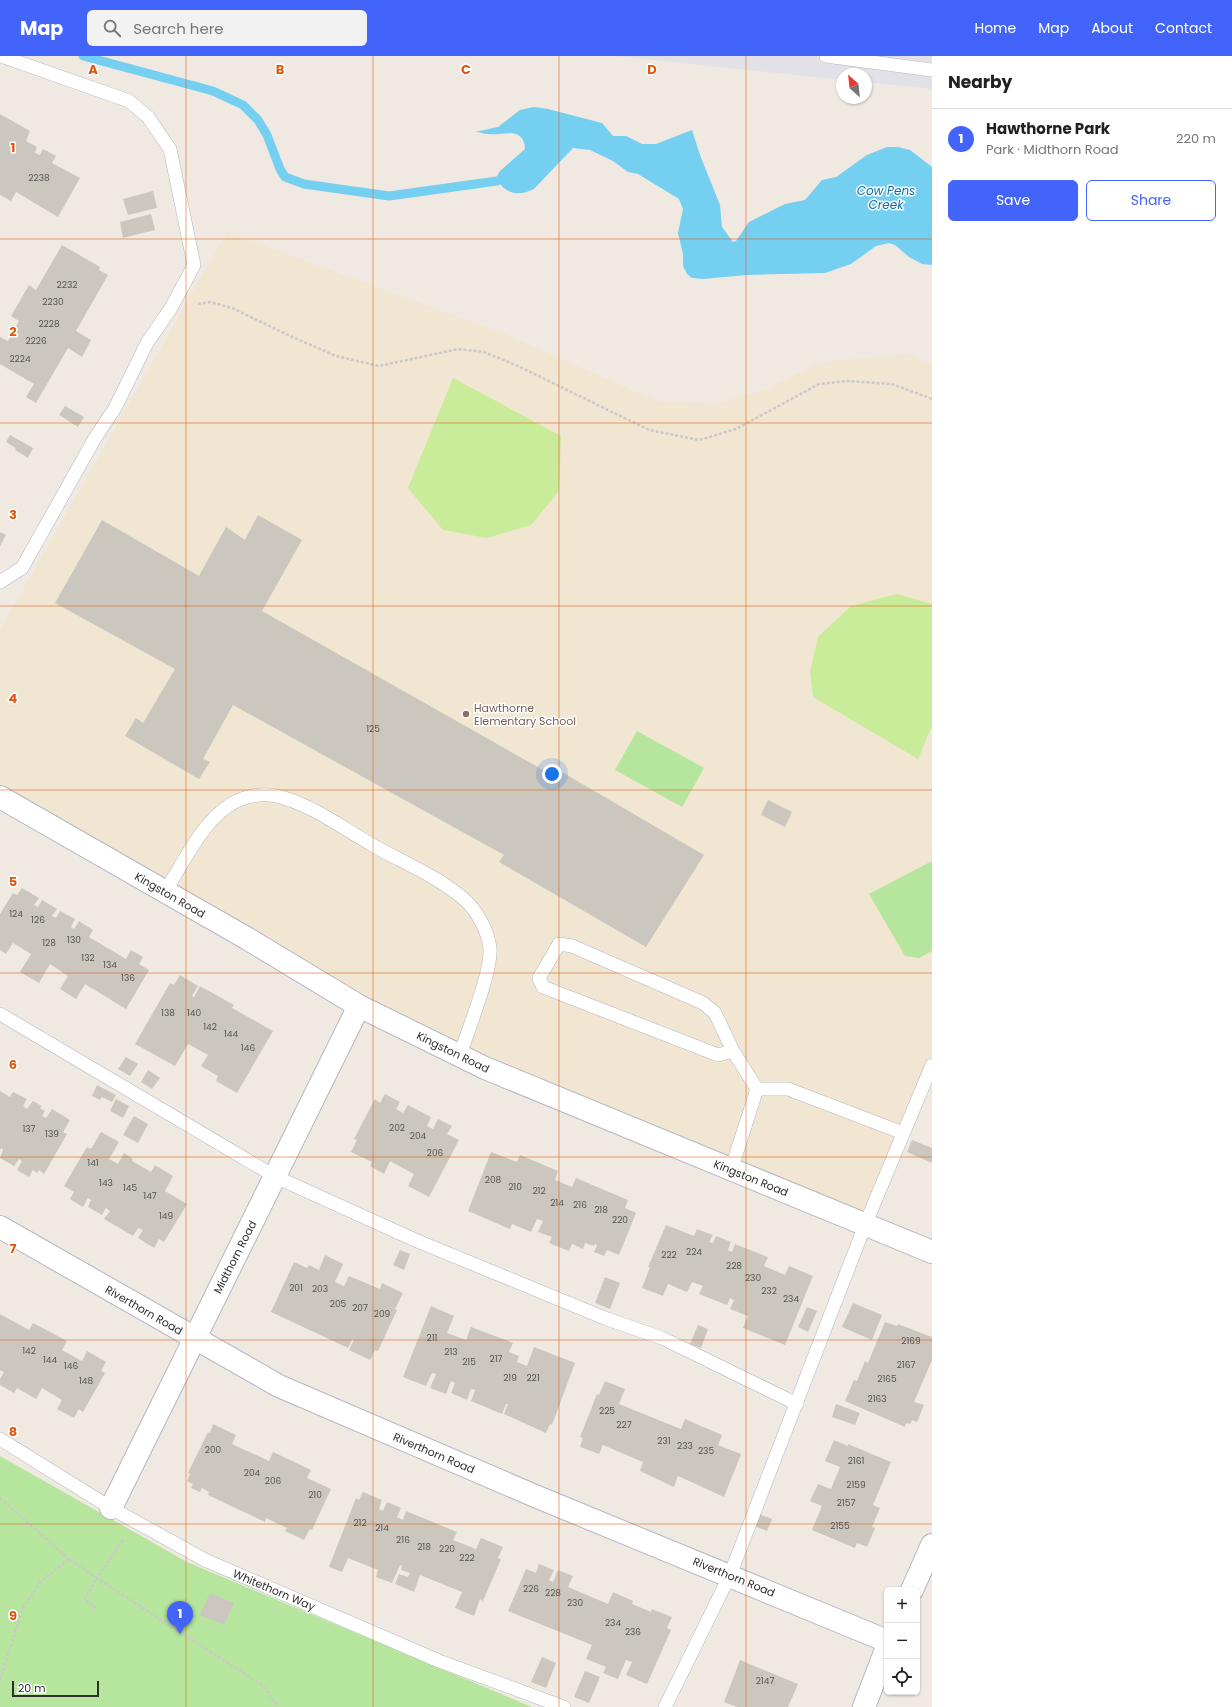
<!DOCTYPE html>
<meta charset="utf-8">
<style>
body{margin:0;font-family:Poppins,sans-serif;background:#f2f2f2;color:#202124}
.controls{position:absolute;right:12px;bottom:12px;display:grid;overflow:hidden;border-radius:6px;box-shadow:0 1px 3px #0004}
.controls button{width:36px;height:36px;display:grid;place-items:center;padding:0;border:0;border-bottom:1px solid #e0e0e0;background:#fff;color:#202124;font:20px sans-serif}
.compass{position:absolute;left:836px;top:12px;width:36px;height:36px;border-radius:50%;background:#fff;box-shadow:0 1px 3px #0004;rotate:333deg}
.scale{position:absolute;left:12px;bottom:10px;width:87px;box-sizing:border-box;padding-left:4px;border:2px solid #2e2e2e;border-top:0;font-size:11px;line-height:14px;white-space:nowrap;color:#2e2e2e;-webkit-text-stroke:3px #fff;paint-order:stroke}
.you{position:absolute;left:552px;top:718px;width:14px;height:14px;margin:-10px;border:3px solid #fff;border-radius:50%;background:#1a73e8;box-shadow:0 0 0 6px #1a73e833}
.badge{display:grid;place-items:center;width:26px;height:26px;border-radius:50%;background:#4264fb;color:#fff;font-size:13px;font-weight:700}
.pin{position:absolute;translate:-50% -33px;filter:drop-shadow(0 1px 2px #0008)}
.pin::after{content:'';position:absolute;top:21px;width:14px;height:12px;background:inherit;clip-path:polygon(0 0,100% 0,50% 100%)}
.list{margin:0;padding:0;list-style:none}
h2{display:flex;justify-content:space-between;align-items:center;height:52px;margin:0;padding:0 16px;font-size:17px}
h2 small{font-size:13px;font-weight:400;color:#757577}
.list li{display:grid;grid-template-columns:26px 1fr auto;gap:12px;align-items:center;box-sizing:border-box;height:60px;padding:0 16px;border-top:1px solid #e0e0e0}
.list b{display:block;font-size:15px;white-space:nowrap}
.list p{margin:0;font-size:13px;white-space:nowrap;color:#757577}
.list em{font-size:13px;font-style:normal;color:#757577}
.actions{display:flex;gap:8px;padding:12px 16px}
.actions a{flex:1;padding:9px 0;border:1px solid #4264fb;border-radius:6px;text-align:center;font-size:14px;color:#4264fb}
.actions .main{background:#4264fb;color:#fff}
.icon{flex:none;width:22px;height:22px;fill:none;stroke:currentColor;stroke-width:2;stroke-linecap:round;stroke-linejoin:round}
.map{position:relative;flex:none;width:932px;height:1651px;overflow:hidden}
header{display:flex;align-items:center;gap:24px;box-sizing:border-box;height:56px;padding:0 20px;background:#4264fb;color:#fff}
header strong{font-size:19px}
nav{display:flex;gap:22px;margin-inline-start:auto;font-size:14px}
.search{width:280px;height:36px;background:#f2f2f2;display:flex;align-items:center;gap:10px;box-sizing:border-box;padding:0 14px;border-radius:6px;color:#757577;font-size:15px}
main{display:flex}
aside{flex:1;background:#fff}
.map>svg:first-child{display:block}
.industrial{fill:#e3e1e8}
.education{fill:#f0e6d1}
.green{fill:#b6e59e}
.pitch{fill:#c9ec9a}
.water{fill:#75cff0}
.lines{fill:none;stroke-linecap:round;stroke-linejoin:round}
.stream{stroke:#75cff0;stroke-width:9}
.building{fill:#cbc7bf}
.service-casing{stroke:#b4b7c1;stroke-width:14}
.minor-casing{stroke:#b4b7c1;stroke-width:24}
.path{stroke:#c9c9c9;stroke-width:2.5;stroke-dasharray:3 2;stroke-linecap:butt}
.service{stroke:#fff;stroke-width:13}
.minor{stroke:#fff;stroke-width:22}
.grid{fill:none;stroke:#df570e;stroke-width:1;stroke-opacity:0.55}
.education-dot{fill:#8d6e63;stroke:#fff;stroke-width:1.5}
.labels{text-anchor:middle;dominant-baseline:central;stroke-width:3;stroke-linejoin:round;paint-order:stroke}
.number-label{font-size:9px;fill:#555452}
.education-label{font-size:11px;fill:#785e54;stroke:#fff;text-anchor:start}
.street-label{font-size:11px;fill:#2e2e2e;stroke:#fff}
.water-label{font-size:12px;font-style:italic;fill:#0d6fa3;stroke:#fff}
.grid-label{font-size:13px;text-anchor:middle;font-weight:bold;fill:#df570e;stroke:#fff;stroke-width:3;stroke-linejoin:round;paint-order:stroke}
</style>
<header>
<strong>Map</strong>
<div class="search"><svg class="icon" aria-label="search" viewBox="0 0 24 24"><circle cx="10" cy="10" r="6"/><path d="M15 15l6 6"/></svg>Search here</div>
<nav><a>Home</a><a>Map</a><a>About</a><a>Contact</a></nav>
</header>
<main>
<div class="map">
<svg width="932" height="1651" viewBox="0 0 932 1651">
<rect width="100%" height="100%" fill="#efe9e1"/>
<polygon class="industrial" points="616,0 932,0 932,33 866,26 866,18 842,18 842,24"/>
<polygon class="education" points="227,176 505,278 657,345 716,348 763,334 822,306 908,298 932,308 932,1009 865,1169 485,1012 0,741 0,574"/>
<g class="green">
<polygon points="637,675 704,712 682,751 615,714"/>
<polygon points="932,805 932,895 919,902 905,900 869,838"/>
<polygon points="0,1400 187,1506 532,1651 0,1651"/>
</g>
<g class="pitch">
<polygon points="453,322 561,380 559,435 531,469 487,482 443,474 408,432"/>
<polygon points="897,538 932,548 932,670 918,703 813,641 810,615 818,581 851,550"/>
</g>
<path class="water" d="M534 51 548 53 602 67 613 80H626L642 88H656L692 74 700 99 720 149 722 171 733 186 736 185 749 166 785 148 805 144 822 124 836 121 867 99 887 91H898L910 94 932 111V209L922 208 909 201 895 189 889 187 876 190 851 208 825 217 746 219 703 223 692 222 687 218 683 210V198L678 177 683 153 679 143 638 118 628 116 613 105 590 94 573 92 534 133C518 141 505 138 496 122L500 115 525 93C524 69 502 80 488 78 484 78 480 76 475 76L498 71 520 54Z"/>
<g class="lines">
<polyline class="stream" points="83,0 213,35 243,49 258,64 267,79 280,113 285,121 304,128 389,140 497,125"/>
</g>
<g class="building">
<polygon points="0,58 30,75 26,85 37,91 35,97 40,99 43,93 56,100 52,107 80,122 58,161 16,136 11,145 0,139"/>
<polygon points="153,135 157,152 128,159 123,143"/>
<polygon points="151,158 155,174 123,182 120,166"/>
<polygon points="62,189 100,211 99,214 108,219 76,275 91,284 82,301 68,292 36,347 26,341 34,328 0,308 0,281 8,285 19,265 11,260 29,229 36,234"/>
<polygon points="65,350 84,361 78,371 59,359"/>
<polygon points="10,379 33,392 28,402 15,394 16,392 6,386"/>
<polygon points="258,459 302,484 262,555 550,718 555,712 704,799 646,891 499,806 504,799 233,649 203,703 210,706 199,723 125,680 136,662 143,667 175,613 55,547 102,464 199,520 226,471 245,484"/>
<polygon points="0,476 6,479 0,490"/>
<polygon points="768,744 792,756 785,771 761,759"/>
<polygon points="22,832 39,842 34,849 38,851 42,844 57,853 52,860 56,862 60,855 75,863 71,871 74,873 79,865 93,874 89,881 126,903 131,894 143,901 139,908 149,914 126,953 85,928 76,943 60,933 68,920 50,908 39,927 20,916 31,898 13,887 6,898 0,894 0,858 13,837 17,839"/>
<polygon points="180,919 198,930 192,940 194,941 200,930 234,949 232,952 273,975 237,1037 216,1025 218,1020 201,1010 208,999 188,988 175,1010 135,988 170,927 174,929"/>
<polygon points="126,1001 138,1008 130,1020 118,1013"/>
<polygon points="148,1014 160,1022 152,1033 141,1026"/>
<polygon points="97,1029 116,1039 112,1046 102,1041 100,1044 92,1040"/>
<polygon points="0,1035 10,1041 13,1036 27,1043 23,1050 27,1053 33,1045 42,1050 40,1052 45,1055 42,1060 46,1062 52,1053 70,1064 63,1076 67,1078 44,1118 39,1114 37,1117 33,1114 29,1121 17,1114 22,1105 19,1103 14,1110 0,1102 3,1094 1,1092 0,1095"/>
<polygon points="385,1038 400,1046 396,1053 403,1057 408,1049 431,1061 427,1070 433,1073 438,1063 452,1070 447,1078 459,1084 429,1141 408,1130 414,1118 390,1105 384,1118 370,1110 372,1106 351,1096 357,1084 354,1083 375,1043 380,1047"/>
<polygon points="116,1043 129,1050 123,1062 110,1055"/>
<polygon points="134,1060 148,1068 138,1087 123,1079"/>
<polygon points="101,1076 119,1086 109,1103 118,1108 124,1097 133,1103 132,1105 151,1116 155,1109 173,1120 165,1135 187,1148 164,1186 159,1183 154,1192 138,1182 143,1174 138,1172 133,1180 104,1163 110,1155 106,1152 102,1159 88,1151 91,1144 88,1142 83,1151 70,1143 74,1136 64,1130 87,1091 91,1093"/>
<polygon points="912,1084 932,1092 932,1107 907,1096"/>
<polygon points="491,1096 517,1106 520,1099 558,1115 555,1124 572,1131 576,1122 628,1144 625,1152 636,1157 619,1199 607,1194 604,1200 594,1196 597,1189 595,1188 594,1190 585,1187 583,1193 572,1188 569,1195 549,1187 552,1181 538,1176 543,1165 537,1163 531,1176 512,1168 510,1173 468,1155"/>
<polygon points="666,1169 694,1180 697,1173 713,1179 709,1186 713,1187 716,1180 731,1186 728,1194 732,1196 735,1188 768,1201 764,1210 785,1219 789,1210 813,1220 785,1289 743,1272 748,1260 730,1253 734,1244 730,1242 727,1249 699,1238 703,1230 692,1226 687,1236 668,1228 663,1240 642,1232 650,1211 648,1211"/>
<polygon points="400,1194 410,1198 404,1214 393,1209"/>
<polygon points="325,1199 343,1208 335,1226 344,1230 349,1220 380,1233 382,1227 403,1237 395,1253 397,1254 378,1295 375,1294 370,1304 349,1294 354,1284 352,1283 348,1292 271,1256 294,1206 307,1212 309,1209 319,1214"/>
<polygon points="605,1221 620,1227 610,1253 595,1247"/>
<polygon points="853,1247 882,1259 872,1284 842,1271"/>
<polygon points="431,1250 454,1260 447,1277 466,1284 471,1271 513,1287 509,1296 519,1300 517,1306 527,1310 534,1291 575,1307 552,1369 550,1368 546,1377 504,1358 508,1348 506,1348 502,1358 471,1345 475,1334 471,1333 467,1344 451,1337 455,1327 451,1325 446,1338 430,1332 436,1318 432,1317 426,1330 403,1321"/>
<polygon points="807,1251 817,1255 808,1276 798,1271"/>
<polygon points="0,1258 29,1274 33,1267 67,1285 62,1294 82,1305 87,1295 106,1306 101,1315 105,1317 83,1356 79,1353 74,1362 57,1353 62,1344 42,1332 36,1343 17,1332 14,1337 0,1329 0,1323 4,1316 0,1314"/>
<polygon points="885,1266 897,1270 898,1268 932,1281 932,1304 914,1346 924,1349 917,1366 912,1364 910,1368 906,1367 905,1371 845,1345 854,1324 857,1325 865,1305 868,1307"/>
<polygon points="698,1269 708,1273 701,1292 690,1288"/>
<polygon points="605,1325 625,1333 619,1348 681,1373 685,1363 722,1379 718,1389 741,1398 724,1441 678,1420 674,1431 640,1415 643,1406 603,1389 599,1398 580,1391 583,1382 580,1381 597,1338 599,1339"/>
<polygon points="836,1348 860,1357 855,1369 832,1361"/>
<polygon points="213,1368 236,1379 232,1388 269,1405 273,1396 311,1414 307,1422 331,1433 312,1474 310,1473 304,1484 285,1475 287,1472 266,1462 265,1466 208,1439 209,1436 202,1432 200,1436 191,1432 193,1428 187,1425 190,1418 188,1417 208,1376 210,1377"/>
<polygon points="834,1384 848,1390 848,1388 891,1406 873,1449 880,1452 872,1471 875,1472 867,1491 857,1487 855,1492 812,1474 822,1450 810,1445 818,1428 831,1433 840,1411 825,1405"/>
<polygon points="363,1436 382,1444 379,1453 383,1455 387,1446 401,1452 397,1461 403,1464 406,1455 457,1476 453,1484 476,1493 481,1482 503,1491 498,1502 501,1503 483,1545 480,1543 474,1560 455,1552 462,1536 420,1519 414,1536 395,1528 399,1518 408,1521 410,1517 401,1514 402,1510 400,1509 392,1527 376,1521 378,1514 348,1502 342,1516 329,1511 356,1442 359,1444"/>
<polygon points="759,1458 772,1463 767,1475 754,1470"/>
<polygon points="539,1508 554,1514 549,1524 553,1526 558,1514 573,1520 568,1531 608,1548 613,1536 633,1545 632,1548 651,1556 652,1553 672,1561 667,1572 671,1574 647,1628 626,1619 632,1606 626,1604 618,1623 603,1617 606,1611 586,1603 592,1589 508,1555 526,1513 536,1517"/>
<polygon points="210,1537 234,1547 224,1569 200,1559"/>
<polygon points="542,1601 556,1607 546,1632 531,1626"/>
<polygon points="740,1604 798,1628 788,1651 737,1651 724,1646"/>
<polygon points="585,1615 600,1621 589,1647 574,1641"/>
</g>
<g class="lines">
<g class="service-casing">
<g id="service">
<polyline points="826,0 932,14"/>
<polyline points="0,526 22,512 95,382 115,352 147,287 171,252 194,209 170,93 148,61 129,45 1,0"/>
<path d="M165 836C185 804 209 750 248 741 260 738 273 738 284 742 317 752 344 773 374 790 404 807 439 821 465 844 477 855 488 875 490 892 492 915 468 974 460 999"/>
<polyline points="0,958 276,1121 415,1184 607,1263 662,1282 797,1348"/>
<polyline points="757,1033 788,1033 903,1077"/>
<polyline points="731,1114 757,1033 733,995 715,957 703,947 572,890 559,888 539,922 543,931 718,999 733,995"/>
<polyline points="0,1383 111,1452 205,1504 439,1605 564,1651"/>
<polyline points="665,1651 730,1519 865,1169 932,1009"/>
</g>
</g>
<g class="minor-casing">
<g id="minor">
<polyline points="0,741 248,883 359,950 485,1012 932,1196"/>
<polyline points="0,1171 279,1330 535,1440 887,1585"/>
<polyline points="111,1452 359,950"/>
<polyline points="912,1534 932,1489"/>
<polyline points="864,1651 887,1591"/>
</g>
</g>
<g class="path">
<polyline points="198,248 210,246 232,252 290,280 336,300 379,310 458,293 484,296 518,310 649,374 699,384 736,373 819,328 847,325 892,328 932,343"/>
<polyline points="0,1442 69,1503"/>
<polyline points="123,1484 97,1522 263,1630 276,1647 276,1651"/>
<polyline points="0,1624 23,1552 41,1525 69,1503 97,1522 84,1544 95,1550 92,1554"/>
</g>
<use href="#service" class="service"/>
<use href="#minor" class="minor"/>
</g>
<path class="grid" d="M186 0V1651M373 0V1651M559 0V1651M746 0V1651M0 183H932M0 367H932M0 550H932M0 734H932M0 917H932M0 1101H932M0 1284H932M0 1468H932"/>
<circle class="education-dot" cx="466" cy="658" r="4"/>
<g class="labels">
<g class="number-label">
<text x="39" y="122">2238</text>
<text x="67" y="229">2232</text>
<text x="53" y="246">2230</text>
<text x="49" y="268">2228</text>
<text x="36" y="285">2226</text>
<text x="20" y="303">2224</text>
<text x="373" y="673">125</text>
<text x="16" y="858">124</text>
<text x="38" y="864">126</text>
<text x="74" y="884">130</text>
<text x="49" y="887">128</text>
<text x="88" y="902">132</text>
<text x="110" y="909">134</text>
<text x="128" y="922">136</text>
<text x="168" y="957">138</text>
<text x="194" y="957">140</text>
<text x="210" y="971">142</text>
<text x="231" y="978">144</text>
<text x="248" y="992">146</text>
<text x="397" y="1072">202</text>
<text x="29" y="1073">137</text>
<text x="52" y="1078">139</text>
<text x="418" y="1080">204</text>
<text x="435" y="1097">206</text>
<text x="93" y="1107">141</text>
<text x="493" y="1124">208</text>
<text x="106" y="1127">143</text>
<text x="515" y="1131">210</text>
<text x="130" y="1132">145</text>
<text x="539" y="1135">212</text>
<text x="150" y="1140">147</text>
<text x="557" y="1147">214</text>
<text x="580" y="1149">216</text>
<text x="601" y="1154">218</text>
<text x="166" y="1160">149</text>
<text x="620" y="1164">220</text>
<text x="694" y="1196">224</text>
<text x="669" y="1199">222</text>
<text x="734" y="1210">228</text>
<text x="753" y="1222">230</text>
<text x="296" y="1232">201</text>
<text x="320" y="1233">203</text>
<text x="769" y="1235">232</text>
<text x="791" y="1243">234</text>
<text x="338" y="1248">205</text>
<text x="360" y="1252">207</text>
<text x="382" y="1258">209</text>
<text x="432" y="1282">211</text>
<text x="911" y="1285">2169</text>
<text x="29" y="1295">142</text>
<text x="451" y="1296">213</text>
<text x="496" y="1303">217</text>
<text x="50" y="1304">144</text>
<text x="469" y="1306">215</text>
<text x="906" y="1309">2167</text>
<text x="71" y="1310">146</text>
<text x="510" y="1322">219</text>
<text x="533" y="1322">221</text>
<text x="887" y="1323">2165</text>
<text x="86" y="1325">148</text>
<text x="877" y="1343">2163</text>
<text x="607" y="1355">225</text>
<text x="624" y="1369">227</text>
<text x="664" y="1385">231</text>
<text x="685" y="1390">233</text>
<text x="213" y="1394">200</text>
<text x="706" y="1395">235</text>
<text x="856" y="1405">2161</text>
<text x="252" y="1417">204</text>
<text x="273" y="1425">206</text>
<text x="856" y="1429">2159</text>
<text x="315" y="1439">210</text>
<text x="846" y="1447">2157</text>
<text x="360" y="1467">212</text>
<text x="840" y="1470">2155</text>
<text x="382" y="1472">214</text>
<text x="403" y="1484">216</text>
<text x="424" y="1491">218</text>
<text x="447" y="1493">220</text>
<text x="467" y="1502">222</text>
<text x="531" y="1533">226</text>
<text x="553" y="1537">228</text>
<text x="575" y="1547">230</text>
<text x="613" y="1567">234</text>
<text x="633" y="1576">236</text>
<text x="765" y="1625">2147</text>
</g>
<g class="education-label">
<text x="474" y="652">Hawthorne<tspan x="474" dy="13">Elementary School</tspan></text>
</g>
<g class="street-label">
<text transform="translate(170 839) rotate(30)">Kingston Road</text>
<text transform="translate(453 996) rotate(26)">Kingston Road</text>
<text transform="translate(751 1122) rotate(22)">Kingston Road</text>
<text transform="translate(235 1201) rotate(-63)">Midthorn Road</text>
<text transform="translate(144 1254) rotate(30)">Riverthorn Road</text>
<text transform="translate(434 1397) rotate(23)">Riverthorn Road</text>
<text transform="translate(734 1521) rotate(22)">Riverthorn Road</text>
<text transform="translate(274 1534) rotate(23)">Whitethorn Way</text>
</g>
<g class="water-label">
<text x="886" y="134">Cow Pens<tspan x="886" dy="14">Creek</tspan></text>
</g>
</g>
<g class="grid-label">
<text x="93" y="18">A</text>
<text x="280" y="18">B</text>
<text x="466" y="18">C</text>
<text x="652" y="18">D</text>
<text x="13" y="96">1</text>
<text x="13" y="280">2</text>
<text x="13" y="463">3</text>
<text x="13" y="647">4</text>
<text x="13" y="830">5</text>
<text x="13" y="1013">6</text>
<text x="13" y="1197">7</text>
<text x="13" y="1380">8</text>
<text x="13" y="1564">9</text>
</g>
</svg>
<div class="controls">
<button>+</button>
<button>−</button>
<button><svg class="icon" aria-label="locate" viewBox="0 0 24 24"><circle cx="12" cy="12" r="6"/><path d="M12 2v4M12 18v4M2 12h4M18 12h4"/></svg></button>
</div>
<svg class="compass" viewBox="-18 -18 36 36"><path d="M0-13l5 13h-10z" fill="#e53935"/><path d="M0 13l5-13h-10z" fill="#757577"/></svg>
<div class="scale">20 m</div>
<div class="you"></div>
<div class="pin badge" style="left:180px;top:1578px">1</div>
</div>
<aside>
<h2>Nearby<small></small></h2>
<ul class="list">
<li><span class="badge">1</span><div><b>Hawthorne Park</b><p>Park · Midthorn Road</p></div><em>220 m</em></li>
</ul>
<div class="actions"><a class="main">Save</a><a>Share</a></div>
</aside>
</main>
